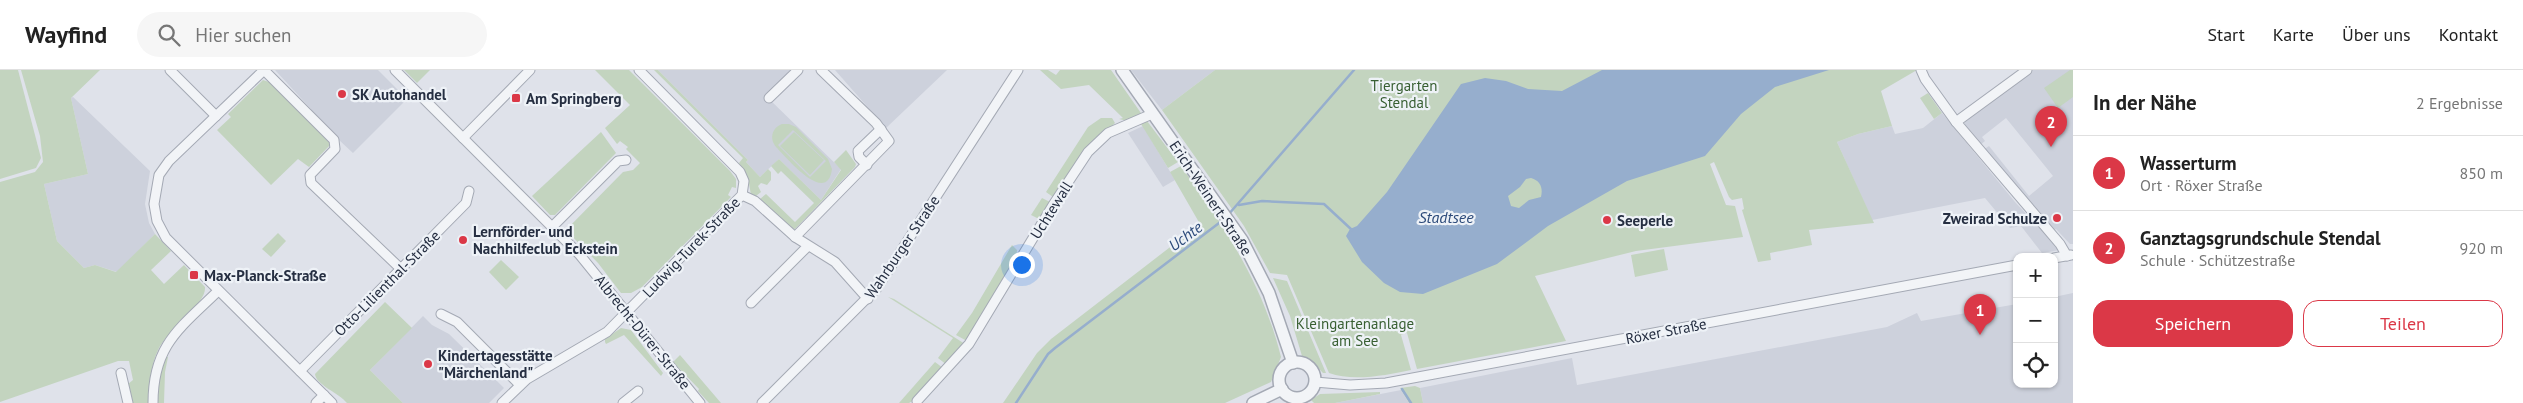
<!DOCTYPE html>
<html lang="de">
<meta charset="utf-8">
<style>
body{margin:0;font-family:"PT Sans",sans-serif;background:#f6f6f6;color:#222}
.controls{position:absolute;right:15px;bottom:15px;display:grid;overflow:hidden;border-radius:10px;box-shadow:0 1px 4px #0004}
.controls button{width:45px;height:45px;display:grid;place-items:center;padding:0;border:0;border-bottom:1px solid #e0e0e0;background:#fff;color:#222;font:25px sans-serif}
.you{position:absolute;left:1021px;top:194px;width:18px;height:18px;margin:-12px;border:4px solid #fff;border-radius:50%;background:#1a73e8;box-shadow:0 0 0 8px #1a73e833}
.badge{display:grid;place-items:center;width:32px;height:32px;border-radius:50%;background:#db3847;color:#fff;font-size:16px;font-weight:700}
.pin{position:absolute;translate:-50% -41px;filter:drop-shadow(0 1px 2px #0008)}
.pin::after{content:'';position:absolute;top:26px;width:18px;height:15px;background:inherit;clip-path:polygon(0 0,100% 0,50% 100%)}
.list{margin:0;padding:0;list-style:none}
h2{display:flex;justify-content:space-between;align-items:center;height:65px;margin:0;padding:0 20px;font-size:21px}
h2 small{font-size:16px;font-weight:400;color:#767676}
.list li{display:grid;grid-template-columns:32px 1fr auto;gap:15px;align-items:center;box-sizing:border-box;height:75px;padding:0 20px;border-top:1px solid #e0e0e0}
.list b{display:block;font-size:19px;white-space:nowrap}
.list p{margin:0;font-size:16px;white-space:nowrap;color:#767676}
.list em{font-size:16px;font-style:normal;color:#767676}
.actions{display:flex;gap:10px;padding:15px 20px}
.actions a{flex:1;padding:11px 0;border:1px solid #db3847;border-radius:15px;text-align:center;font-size:18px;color:#db3847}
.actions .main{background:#db3847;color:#fff}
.icon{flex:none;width:28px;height:28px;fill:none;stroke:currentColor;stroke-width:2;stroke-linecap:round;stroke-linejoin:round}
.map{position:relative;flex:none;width:2073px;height:333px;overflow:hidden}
header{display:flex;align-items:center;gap:30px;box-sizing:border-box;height:70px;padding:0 25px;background:#fff;border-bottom:1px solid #e0e0e0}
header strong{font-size:24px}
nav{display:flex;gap:28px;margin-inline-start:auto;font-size:18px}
.search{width:350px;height:45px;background:#f6f6f6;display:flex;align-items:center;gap:12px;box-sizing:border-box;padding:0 18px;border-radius:28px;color:#767676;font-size:19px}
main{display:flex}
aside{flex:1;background:#fff}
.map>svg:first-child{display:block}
.built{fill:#cdd1dc}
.green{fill:#c3d4bf;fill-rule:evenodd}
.water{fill:#96aecd;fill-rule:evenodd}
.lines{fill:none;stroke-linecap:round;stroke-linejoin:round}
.stream{stroke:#96aecd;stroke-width:2.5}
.minor-casing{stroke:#a4a9b4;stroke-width:11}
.tertiary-casing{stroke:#a4a9b4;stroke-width:14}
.minor{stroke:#f2f4f7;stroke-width:9}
.tertiary{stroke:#f2f4f7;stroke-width:11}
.poi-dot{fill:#db3847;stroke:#eef2f7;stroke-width:2}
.labels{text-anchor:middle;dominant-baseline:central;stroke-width:4.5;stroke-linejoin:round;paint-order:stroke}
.park-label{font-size:15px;fill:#385f32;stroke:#eef2f7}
.poi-label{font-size:15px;font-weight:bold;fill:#262f42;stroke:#eef2f7;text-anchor:start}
.street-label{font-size:15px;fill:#262f42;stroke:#eef2f7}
.water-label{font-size:16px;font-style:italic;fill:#2c4a7a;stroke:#eef2f7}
</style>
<header>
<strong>Wayfind</strong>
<div class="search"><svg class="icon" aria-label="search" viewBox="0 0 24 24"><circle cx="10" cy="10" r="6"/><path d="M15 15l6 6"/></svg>Hier suchen</div>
<nav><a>Start</a><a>Karte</a><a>Über uns</a><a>Kontakt</a></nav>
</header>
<main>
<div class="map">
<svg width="2073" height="333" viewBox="0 0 2073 333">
<rect width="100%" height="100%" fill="#dfe2ea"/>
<g class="built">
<polygon points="275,0 378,0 407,29 353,83 309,42 311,39"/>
<polygon points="658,0 793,0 767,27 841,99 821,130 779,89 760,107 746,92 748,90"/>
<polygon points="835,0 947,0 886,58"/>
<polygon points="1131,0 1215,0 1162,40"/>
<polygon points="2033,0 2073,0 2073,174 2070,174 2056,159 2053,161 1983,80 1989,76 2029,126 2053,106 2006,48 1982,67 1985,71 1979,76 1965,57 1965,52"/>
<polygon points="73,27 150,101 145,134 149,153 155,164 117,202 95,195 84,198 57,171 44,114 88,104 71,28"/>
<polygon points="1942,43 2015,132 2060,180 2042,183 2021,156 2010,158 1985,128 1872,150 1837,72 1858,64 1892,56 1895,64 1923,58"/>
<polygon points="1143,56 1175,110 1163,117 1128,63"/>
<polygon points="2073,223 2073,333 1423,333 1420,318 1572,288 1577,315 1887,257 1917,243 1921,251 2017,234 2017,314 2054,314 2054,227"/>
<polygon points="423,246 432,255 449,264 504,318 489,333 403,333 370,300"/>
<polygon points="1401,320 1409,333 1335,333"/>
</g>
<g class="green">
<polygon points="0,0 18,0 41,88 36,98 0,109"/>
<path d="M21 0H100L71 28 88 104 44 114 57 171 84 198 95 195 116 202 155 164 171 181 151 200 164 214 184 195 205 217C207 234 167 260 158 280 150 297 150 315 149 333H132L128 314 133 310 129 291H118L0 332V112L35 102 43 92 40 66Z"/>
<polygon points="404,0 430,0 417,13"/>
<polygon points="595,0 629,0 730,101 736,109 736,118 732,117 728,125 731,127 642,217 631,223 621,223 598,193 566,160 623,102 633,100 640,93 626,79 628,77 620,71 617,74 605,58 630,35"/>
<polygon points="654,0 658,0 748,90 746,92 760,107 768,99 771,102 771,110 767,115 761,113 758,116 761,122 756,126 751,125 748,108 739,93 743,88"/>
<polygon points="1040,0 1048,0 1056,5 1060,0 1111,0 1143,46 1128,51 1119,49 1123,48 1089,15 1061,19"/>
<path d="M1215 0H1917L1881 21 1892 56 1858 64 1837 72 1874 153 1809 160 1812 175 1770 183 1771 190 1758 192 1742 140 1744 139 1742 128 1732 130 1729 127 1714 92 1710 94 1726 135 1735 136 1743 167 1636 181 1535 206 1566 271 1417 299 1407 263 1401 265 1411 300C1387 305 1353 312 1329 303L1287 205 1270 203 1244 156 1162 40Z"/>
<polygon points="2070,0 2073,0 2073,27 2058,38 2044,18"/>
<polygon points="263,10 269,12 331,74 309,97 298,89 271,115 217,60 231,47 228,44"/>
<polygon points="1928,23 1942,43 1934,49 1920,28"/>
<polygon points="1101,48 1112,48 1115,53 1076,92 1053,127 1046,122 1088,57"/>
<polygon points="1147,51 1178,92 1168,98 1141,54"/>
<path d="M782 54H789L796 57 828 89 832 99C827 137 786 87 776 77 769 68 772 58 782 54ZM793 60 826 91 810 107 778 75Z"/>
<polygon points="601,62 616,83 555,145 550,145 532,126"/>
<polygon points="794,62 824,90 810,105 780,76"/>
<polygon points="846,80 856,94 855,97 795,159 790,158 760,129 766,124 795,152 814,133 781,101 778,104 771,96 779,89 821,130 841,100 834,92"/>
<path d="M1181 96C1224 156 1263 214 1281 287L1271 312 1225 333H1003L1037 283 1051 269 1200 154 1170 102Z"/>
<polygon points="1042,128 1050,132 1039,149 1031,145"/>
<polygon points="278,163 286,171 271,187 262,179"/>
<polygon points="1012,175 1017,180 1016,190 967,271 956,265 972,243"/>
<polygon points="1664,179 1668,200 1635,207 1631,185"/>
<polygon points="501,190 519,207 506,220 489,202"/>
<polygon points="1273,208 1287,211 1326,303 1323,303 1311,290 1302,286 1290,246"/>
<polygon points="888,227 894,229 965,274 947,295 938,288 953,268"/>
<path d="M385 232 412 258 370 300 403 333H347C339 323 316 315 315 304Z"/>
<polygon points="621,258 631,260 663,303 661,306 624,265 606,274 605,272 605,269"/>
<polygon points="680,285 721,333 709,333 698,321 699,319 673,292"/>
<polygon points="165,287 168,287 165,302 164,333 157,333 159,306"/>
<polygon points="935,292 943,298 914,330 909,333 899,333"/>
<polygon points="1415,316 1420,318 1423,333 1409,333 1400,318"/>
<polygon points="1380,322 1380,324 1335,333 1314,333 1311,330 1320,324"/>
</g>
<path class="water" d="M1602 0H1829L1775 17 1741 44 1705 86 1627 111 1548 156 1497 194 1423 224 1400 222 1384 213 1362 192 1346 166 1350 159 1357 156 1387 122 1461 14 1485 8 1506 11 1528 19 1562 21ZM1531 108C1541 111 1543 118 1541 127L1529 130 1519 138 1511 136 1508 126 1520 117 1526 109Z"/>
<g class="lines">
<g class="stream">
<polyline points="1239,135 1262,131 1324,134 1352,160"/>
<polyline points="1228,145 1354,0"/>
<polyline points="1402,319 1411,333"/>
<polyline points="1016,333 1048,284 1055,278 1223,150"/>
</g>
<g class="minor-casing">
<g id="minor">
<polyline points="170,0 216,46"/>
<polyline points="264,0 169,91 159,105 154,134 157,151 166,168 332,333"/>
<polyline points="264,0 334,70 335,79 310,105 311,113 401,199"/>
<polyline points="395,0 579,184 700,333"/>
<polyline points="1921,0 1925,9 1956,52 2060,174 2067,186"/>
<polyline points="769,28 798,0"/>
<polyline points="1956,52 2027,0"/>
<polyline points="463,68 530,0"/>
<polyline points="867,95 859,87 858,81 881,59"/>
<polyline points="742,125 755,131 795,167 835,192 868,229"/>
<polyline points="552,157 618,91 626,90"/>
<polyline points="795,167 889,71 876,53 821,0"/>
<polyline points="2054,188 2071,185"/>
<polyline points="751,233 808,176"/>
<polyline points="441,244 457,252 520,315"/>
<polyline points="300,301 466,133 469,121"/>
<polyline points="121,303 128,333"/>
<polyline points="1315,312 1350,315 1386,313 2017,195"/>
<polyline points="917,331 969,274 1053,135 1088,82 1108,63 1152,44"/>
<path d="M153 333C153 275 180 258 218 221"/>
<polyline points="316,333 324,325"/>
<polyline points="502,333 527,309 607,262 742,125 744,111 740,102 639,0"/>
<polyline points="623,333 638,321"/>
<polyline points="762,333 877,218 1018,0"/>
</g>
</g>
<g class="tertiary-casing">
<g id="tertiary">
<polyline points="1122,0 1242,170 1269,223 1293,293"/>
<circle cx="1297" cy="310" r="18"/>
<polyline points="1253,333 1282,319"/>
</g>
</g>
<use href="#minor" class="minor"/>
<use href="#tertiary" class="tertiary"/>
</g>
<g class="poi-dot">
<circle cx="342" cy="24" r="5"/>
<rect x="511" y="23" width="10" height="10" rx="2.5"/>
<circle cx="2057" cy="148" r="5"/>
<circle cx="1607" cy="150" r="5"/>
<circle cx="463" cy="170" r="5"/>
<rect x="189" y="200" width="10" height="10" rx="2.5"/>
<circle cx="428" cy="294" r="5"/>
</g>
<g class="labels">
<g class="park-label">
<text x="1404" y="15">Tiergarten<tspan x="1404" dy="17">Stendal</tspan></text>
<text x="1355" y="253">Kleingartenanlage<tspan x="1355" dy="17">am See</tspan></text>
</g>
<g class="poi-label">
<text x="352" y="24">SK Autohandel</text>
<text x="526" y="28">Am Springberg</text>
<text x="2047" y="148" text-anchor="end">Zweirad Schulze</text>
<text x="1617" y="150">Seeperle</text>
<text x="473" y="161">Lernförder- und<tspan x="473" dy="17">Nachhilfeclub Eckstein</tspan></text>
<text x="204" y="205">Max-Planck-Straße</text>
<text x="438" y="285">Kindertagesstätte<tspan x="438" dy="17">"Märchenland"</tspan></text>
</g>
<g class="street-label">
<text transform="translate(1211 128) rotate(56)">Erich-Weinert-Straße</text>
<text transform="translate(1051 140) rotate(-58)">Uchtewall</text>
<text transform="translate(691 177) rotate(-46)">Ludwig-Turek-Straße</text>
<text transform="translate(902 177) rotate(-56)">Wahrburger Straße</text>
<text transform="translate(387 213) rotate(-45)">Otto-Lilienthal-Straße</text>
<text transform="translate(1666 261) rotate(-11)">Röxer Straße</text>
<text transform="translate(643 262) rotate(51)">Albrecht-Dürer-Straße</text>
</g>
<g class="water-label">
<text x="1446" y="147">Stadtsee</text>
<text transform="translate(1185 166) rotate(-37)">Uchte</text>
</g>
</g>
</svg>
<div class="controls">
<button>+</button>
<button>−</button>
<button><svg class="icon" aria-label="locate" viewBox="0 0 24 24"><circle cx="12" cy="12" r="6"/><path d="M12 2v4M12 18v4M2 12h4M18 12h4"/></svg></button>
</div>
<div class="you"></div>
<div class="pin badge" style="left:1980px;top:265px">1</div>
<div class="pin badge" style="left:2051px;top:77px">2</div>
</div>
<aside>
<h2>In der Nähe<small>2 Ergebnisse</small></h2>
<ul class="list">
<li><span class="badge">1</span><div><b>Wasserturm</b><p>Ort · Röxer Straße</p></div><em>850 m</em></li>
<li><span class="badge">2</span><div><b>Ganztagsgrundschule Stendal</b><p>Schule · Schützestraße</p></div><em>920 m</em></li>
</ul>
<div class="actions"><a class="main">Speichern</a><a>Teilen</a></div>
</aside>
</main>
